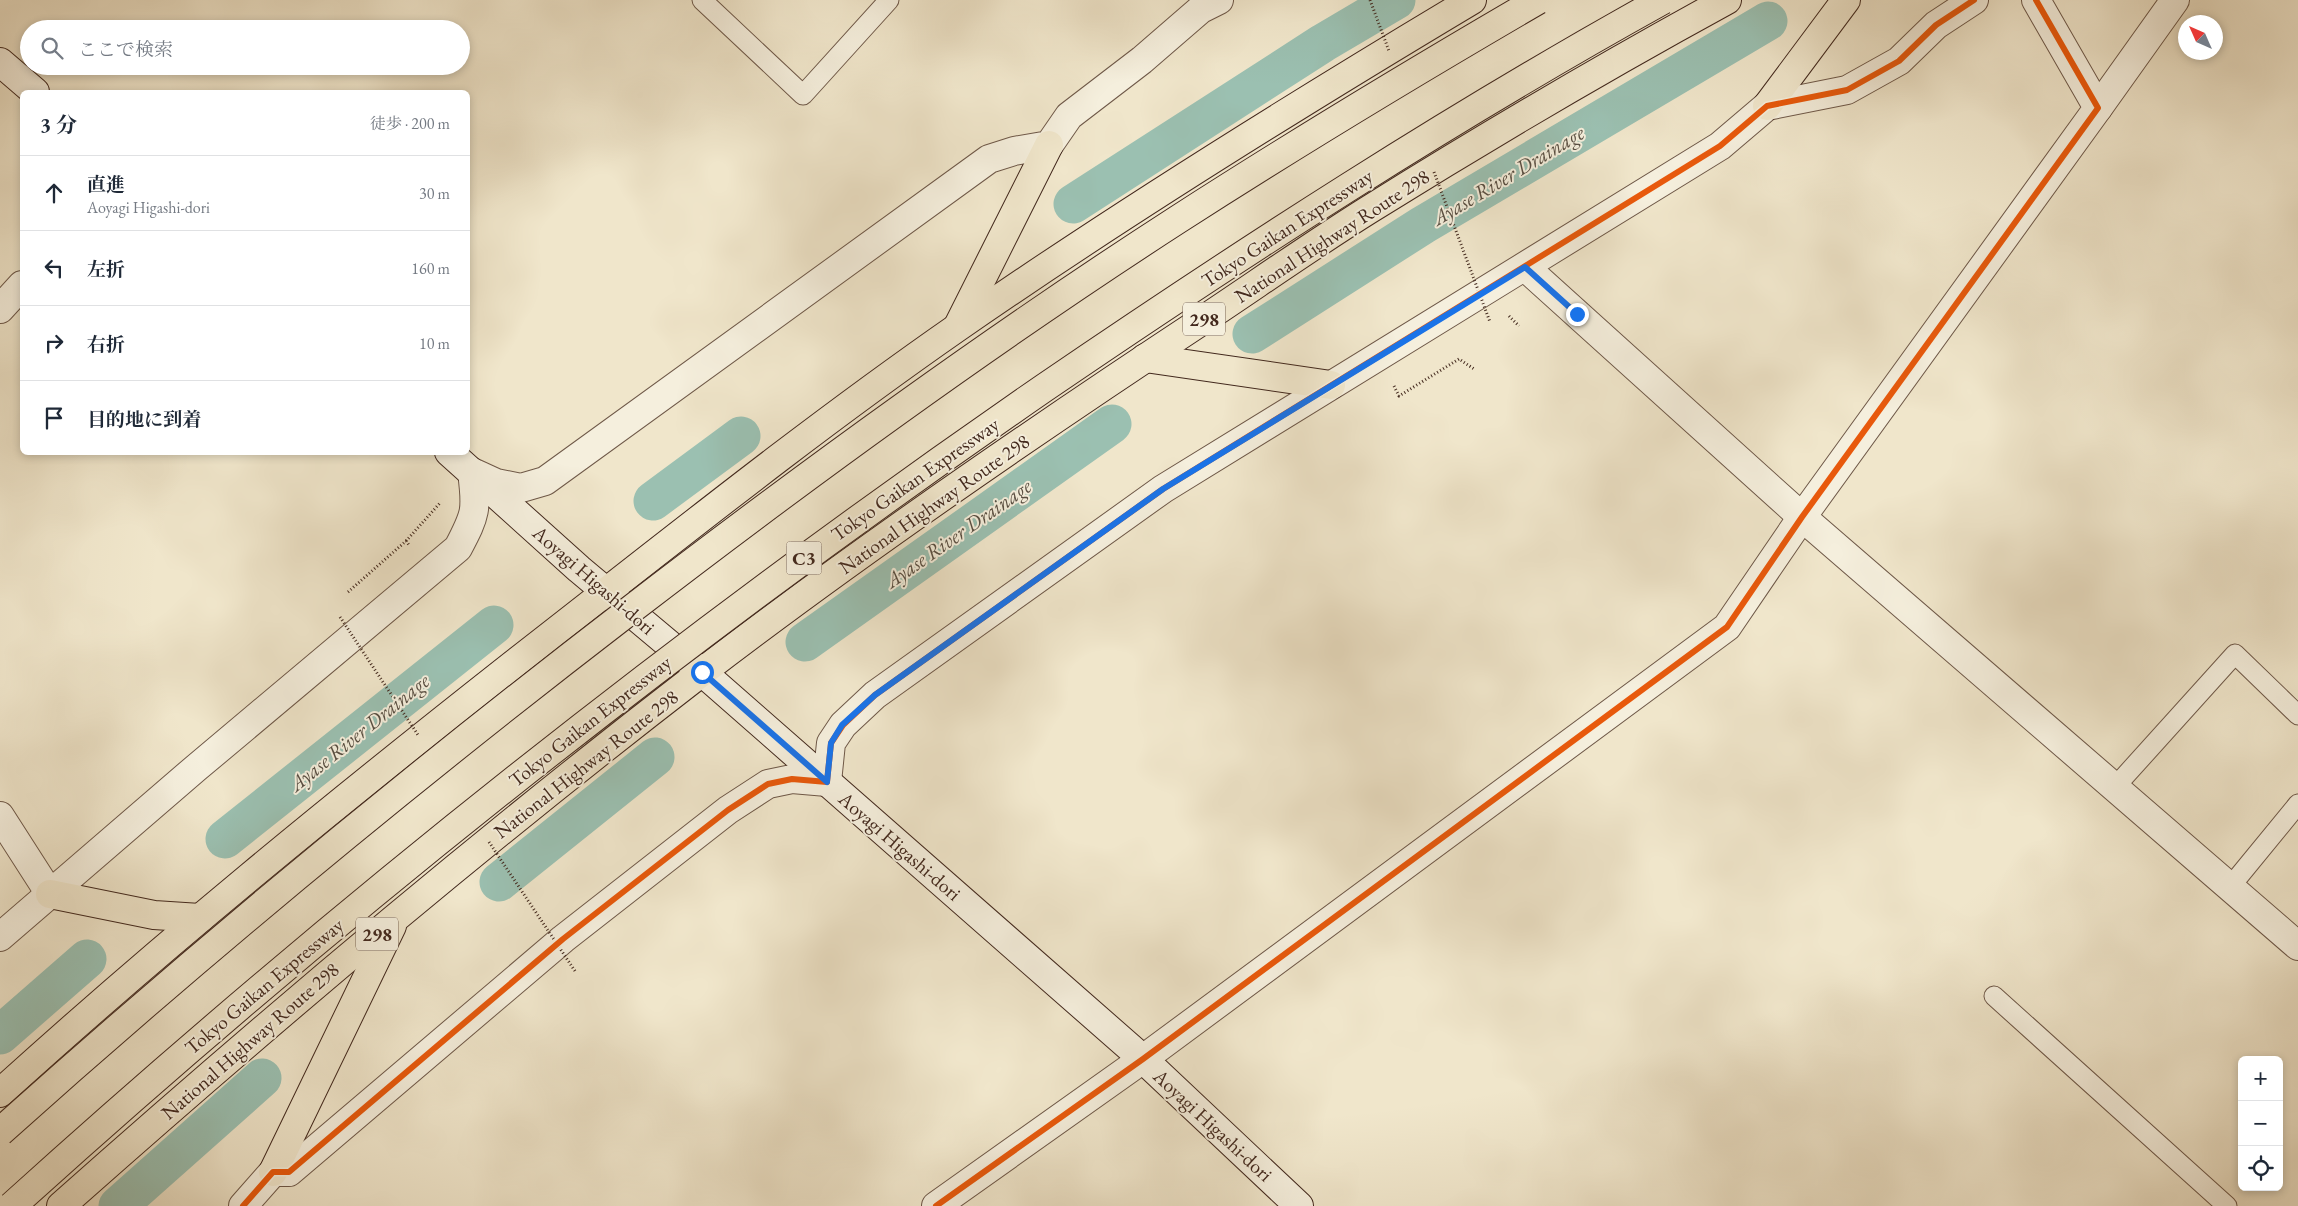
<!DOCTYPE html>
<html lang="ja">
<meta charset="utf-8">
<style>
body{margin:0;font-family:"EB Garamond","Noto Serif JP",serif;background:#f2f2f3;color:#1f2937}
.controls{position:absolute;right:15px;bottom:15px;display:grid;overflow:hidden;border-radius:8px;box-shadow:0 2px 8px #0003}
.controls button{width:45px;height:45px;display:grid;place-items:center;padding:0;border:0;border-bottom:1px solid #e0e1e3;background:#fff;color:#1f2937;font:25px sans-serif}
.compass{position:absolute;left:2178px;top:15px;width:45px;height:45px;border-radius:50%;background:#fff;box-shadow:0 2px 8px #0003;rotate:315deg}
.stop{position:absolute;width:15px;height:15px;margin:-11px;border:4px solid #1a73e8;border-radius:50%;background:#fff}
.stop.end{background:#1a73e8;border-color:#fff;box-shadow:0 1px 5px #0008}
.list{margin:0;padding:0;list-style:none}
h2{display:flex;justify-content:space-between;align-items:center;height:65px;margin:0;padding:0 20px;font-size:21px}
h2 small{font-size:16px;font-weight:400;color:#747a83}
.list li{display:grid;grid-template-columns:32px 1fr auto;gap:15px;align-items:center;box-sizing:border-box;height:75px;padding:0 20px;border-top:1px solid #e0e1e3}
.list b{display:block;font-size:19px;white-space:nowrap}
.list p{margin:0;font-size:16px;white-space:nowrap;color:#747a83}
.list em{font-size:16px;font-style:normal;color:#747a83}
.icon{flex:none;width:28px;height:28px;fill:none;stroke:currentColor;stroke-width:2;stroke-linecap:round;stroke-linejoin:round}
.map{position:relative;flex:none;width:2298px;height:1206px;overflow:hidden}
.search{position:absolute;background:#fff;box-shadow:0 2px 8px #0003;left:20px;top:20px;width:450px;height:55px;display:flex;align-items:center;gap:12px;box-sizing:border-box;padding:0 18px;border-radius:28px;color:#747a83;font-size:19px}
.panel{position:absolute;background:#fff;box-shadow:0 2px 8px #0003;left:20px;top:90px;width:450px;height:365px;border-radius:8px}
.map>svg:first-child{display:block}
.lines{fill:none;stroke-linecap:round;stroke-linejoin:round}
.canal{stroke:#9bc0b1;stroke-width:39}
.lane-casing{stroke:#6e5848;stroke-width:21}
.street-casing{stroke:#6e5848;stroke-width:30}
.secondary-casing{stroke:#42281d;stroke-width:30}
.highway-casing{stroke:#42281d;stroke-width:30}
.path{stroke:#42281d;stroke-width:3;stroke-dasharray:1 2.5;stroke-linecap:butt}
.lane{stroke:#f5efdd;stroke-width:19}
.street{stroke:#f5efdd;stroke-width:28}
.secondary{stroke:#f5efdd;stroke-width:28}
.highway{stroke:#f0e6cb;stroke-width:28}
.highway-bridge-casing{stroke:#42281d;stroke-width:30;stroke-linecap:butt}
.path-bridge{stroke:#42281d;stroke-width:3;stroke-dasharray:1 2.5;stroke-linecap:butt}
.highway-bridge{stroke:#f0e6cb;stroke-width:28}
.cycleway-casing{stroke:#f5efdd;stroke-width:9}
.cycleway{stroke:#e8590c;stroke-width:6}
.route{stroke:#1a73e8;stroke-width:6}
.labels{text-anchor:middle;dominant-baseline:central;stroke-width:4;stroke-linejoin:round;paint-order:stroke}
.shield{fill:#f5efdd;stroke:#786457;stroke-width:1}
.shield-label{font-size:19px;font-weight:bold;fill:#42281d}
.street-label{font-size:20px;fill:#42281d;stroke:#f5efdd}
.water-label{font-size:21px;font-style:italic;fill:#584e42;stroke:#f5efdd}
</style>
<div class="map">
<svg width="2298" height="1206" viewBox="0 0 2298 1206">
<rect width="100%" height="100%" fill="#f0e6cb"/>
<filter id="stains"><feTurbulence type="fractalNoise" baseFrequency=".004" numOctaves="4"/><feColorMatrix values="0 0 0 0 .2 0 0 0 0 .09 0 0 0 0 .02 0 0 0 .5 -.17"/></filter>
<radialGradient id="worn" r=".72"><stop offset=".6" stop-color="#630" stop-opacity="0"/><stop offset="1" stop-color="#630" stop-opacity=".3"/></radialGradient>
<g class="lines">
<g class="canal">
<polyline points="1073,204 1323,43 1396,0"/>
<polyline points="1252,334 1423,225 1768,21"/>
<polyline points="653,501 741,436"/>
<polyline points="805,642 1112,424"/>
<polyline points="225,839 494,625"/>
<polyline points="499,882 655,757"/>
<polyline points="0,1035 87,959"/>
<polyline points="118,1206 262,1078"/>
</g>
<g class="lane-casing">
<g id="lane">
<polyline points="702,0 803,95 889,0"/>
<polyline points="2115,787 2235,654 2298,715"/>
<polyline points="2230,887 2298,804"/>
<polyline points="1994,996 2227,1206"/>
</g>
</g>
<g class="street-casing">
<g id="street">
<polyline points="2098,108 2175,0"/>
<polyline points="1525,267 1802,517 2298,946"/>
<polyline points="0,309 22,285"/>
<polyline points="0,816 50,894"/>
<path d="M0 937 196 768 458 548C476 514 477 510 472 472L496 483 521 488 545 481 989 159 1014 151 1049 145 1069 116 1142 60 1201 9 1219 0"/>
<polyline points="243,1206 273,1172 289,1172 563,939 728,810 768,784 792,779 827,782 831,743 843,725 875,695 1163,489 1720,146 1767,106 1847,90 1899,61 1936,25 1974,0"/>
<polyline points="936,1206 1143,1059 1727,627 1802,517 2098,108 2036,0"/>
</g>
</g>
<g class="secondary-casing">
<g id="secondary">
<polyline points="0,62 35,92"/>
<polyline points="449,452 579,569 702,672 1143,1059 1299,1206"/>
</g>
</g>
<g class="highway-casing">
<g id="highway">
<polyline points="1767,106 1846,0"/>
<polyline points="958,326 1049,145"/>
<polyline points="1145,358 1331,385"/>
<polyline points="50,894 154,915 200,918"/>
<path d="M0 1093C164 944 336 804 510 667 658 552 804 434 958 327 1125 211 1298 104 1472 0"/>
<polyline points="273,1172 392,926"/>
<path d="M61 1206C268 1022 479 844 698 675 862 549 1033 432 1206 318 1260 282 1314 244 1370 209 1487 136 1606 66 1727 0"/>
</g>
</g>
<g class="path">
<polyline points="1509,316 1519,326"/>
<polyline points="1394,386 1399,396 1459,359 1474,369"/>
<polyline points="406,541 440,503"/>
<polyline points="348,592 406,541 409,545"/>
</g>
<use href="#lane" class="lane"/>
<use href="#street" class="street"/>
<use href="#secondary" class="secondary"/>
<use href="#highway" class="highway"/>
<g class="highway-bridge-casing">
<g id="highway-bridge">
<path d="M0 1132C203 950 413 777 629 611 807 474 988 342 1177 220 1295 144 1416 71 1538 0"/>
<path d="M12 1206C338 911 682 638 1044 388 1245 251 1450 118 1663 0"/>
</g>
</g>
<g class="path-bridge">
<polyline points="1370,0 1389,51"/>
<polyline points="1434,172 1490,322"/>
<polyline points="340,617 418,735"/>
<polyline points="489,842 575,971"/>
</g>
<use href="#highway-bridge" class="highway-bridge"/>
<g class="cycleway-casing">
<g id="cycleway">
<polyline points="243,1206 273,1172 289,1172 563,939 728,810 768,784 792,779 827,782 831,743 843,725 875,695 1163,489 1720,146 1767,106 1847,90 1899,61 1936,25 1974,0"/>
<polyline points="936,1206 1143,1059 1727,627 1802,517 2098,108 2036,0"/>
</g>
</g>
<use href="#cycleway" class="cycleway"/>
</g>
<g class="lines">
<polyline class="route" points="702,672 827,782 831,743 842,725 875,695 1163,489 1525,267 1577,314"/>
</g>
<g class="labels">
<g class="shield">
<rect x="1183" y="302.5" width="42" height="33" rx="4"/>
<rect x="786.5" y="541.5" width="35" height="33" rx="4"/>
<rect x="356" y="917.5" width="42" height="33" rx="4"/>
</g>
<g class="shield-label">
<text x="1204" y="319">298</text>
<text x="804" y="558">C3</text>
<text x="377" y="934">298</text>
</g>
<g class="street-label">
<text transform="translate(1287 228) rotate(-33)">Tokyo Gaikan Expressway</text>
<text transform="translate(1332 236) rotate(-33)">National Highway Route 298</text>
<text transform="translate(915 479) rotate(-35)">Tokyo Gaikan Expressway</text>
<text transform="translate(934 504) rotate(-35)">National Highway Route 298</text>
<text transform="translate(594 580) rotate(41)">Aoyagi Higashi-dori</text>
<text transform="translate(590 721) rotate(-38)">Tokyo Gaikan Expressway</text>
<text transform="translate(586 764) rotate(-38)">National Highway Route 298</text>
<text transform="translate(900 846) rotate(41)">Aoyagi Higashi-dori</text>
<text transform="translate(264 986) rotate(-40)">Tokyo Gaikan Expressway</text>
<text transform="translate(250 1041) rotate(-41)">National Highway Route 298</text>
<text transform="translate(1213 1125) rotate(43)">Aoyagi Higashi-dori</text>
</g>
<g class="water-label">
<text transform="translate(1508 175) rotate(-31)">Ayase River Drainage</text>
<text transform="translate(958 533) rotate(-35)">Ayase River Drainage</text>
<text transform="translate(359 732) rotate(-39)">Ayase River Drainage</text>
</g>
</g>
<rect width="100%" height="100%" filter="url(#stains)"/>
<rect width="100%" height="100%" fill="url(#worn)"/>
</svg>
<div class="controls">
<button>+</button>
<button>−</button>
<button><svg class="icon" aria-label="locate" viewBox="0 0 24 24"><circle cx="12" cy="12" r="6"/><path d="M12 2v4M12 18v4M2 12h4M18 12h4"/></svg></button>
</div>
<svg class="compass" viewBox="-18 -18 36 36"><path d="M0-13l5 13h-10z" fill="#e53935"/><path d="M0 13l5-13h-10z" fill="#747a83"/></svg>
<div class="stop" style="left:702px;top:672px"></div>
<div class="stop end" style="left:1577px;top:314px"></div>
<div class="search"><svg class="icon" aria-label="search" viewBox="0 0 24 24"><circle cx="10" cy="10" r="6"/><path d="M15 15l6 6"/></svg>ここで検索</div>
<section class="panel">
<h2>3 分<small>徒歩 · 200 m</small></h2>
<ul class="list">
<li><svg class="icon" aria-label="ahead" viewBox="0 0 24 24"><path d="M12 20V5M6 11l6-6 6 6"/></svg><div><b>直進</b><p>Aoyagi Higashi-dori</p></div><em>30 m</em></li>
<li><svg class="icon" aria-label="left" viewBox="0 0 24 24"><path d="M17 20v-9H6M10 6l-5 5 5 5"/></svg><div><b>左折</b></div><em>160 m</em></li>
<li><svg class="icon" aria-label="right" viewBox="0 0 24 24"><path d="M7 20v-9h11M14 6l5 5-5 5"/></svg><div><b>右折</b></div><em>10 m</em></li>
<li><svg class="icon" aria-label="arrive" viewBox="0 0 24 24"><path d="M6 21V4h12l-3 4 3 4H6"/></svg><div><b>目的地に到着</b></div></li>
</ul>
</section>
</div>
